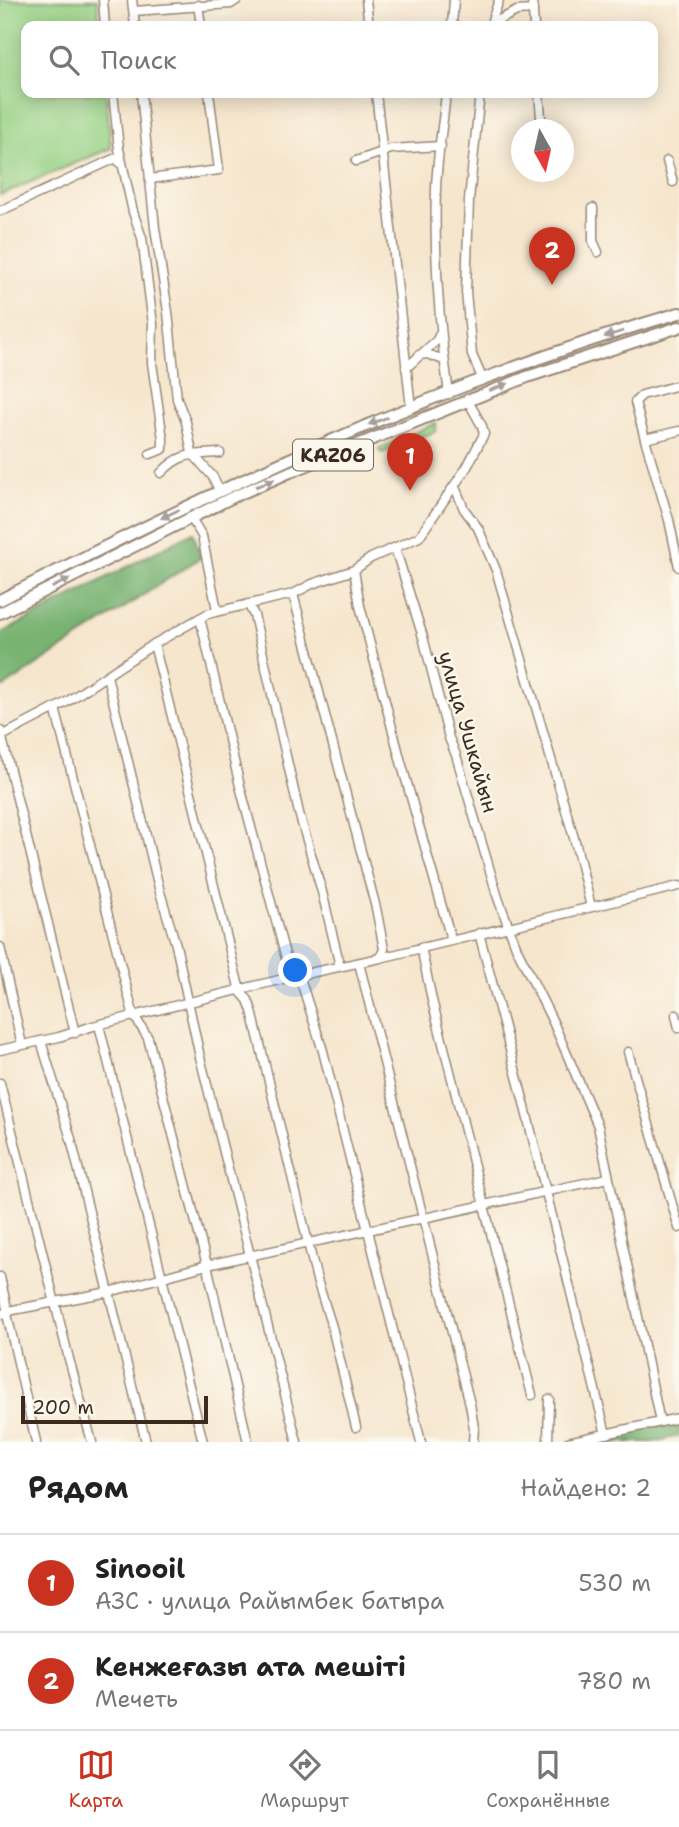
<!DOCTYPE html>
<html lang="ru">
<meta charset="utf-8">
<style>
body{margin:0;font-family:"Shantell Sans",sans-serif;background:#f2f2f2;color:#222}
.compass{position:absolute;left:511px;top:119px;width:63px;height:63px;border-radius:50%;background:#fff;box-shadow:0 4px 18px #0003;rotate:172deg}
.scale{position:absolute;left:21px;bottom:18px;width:187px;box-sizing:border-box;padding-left:7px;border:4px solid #3b2a1e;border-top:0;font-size:19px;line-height:24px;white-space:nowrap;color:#3b2a1e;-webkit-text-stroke:5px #fbf7ec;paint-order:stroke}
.you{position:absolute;left:296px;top:971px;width:24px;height:24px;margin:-18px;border:5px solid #fff;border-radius:50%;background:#1a73e8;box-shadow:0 0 0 10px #1a73e833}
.badge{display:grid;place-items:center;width:46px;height:46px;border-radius:50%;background:#c8321e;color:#fff;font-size:23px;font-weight:700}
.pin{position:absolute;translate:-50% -58px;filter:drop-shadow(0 2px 4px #0008)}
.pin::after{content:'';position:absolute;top:37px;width:24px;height:21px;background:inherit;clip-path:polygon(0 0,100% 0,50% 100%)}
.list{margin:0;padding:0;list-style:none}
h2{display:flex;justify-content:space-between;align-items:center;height:91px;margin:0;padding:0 28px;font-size:30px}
h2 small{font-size:23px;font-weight:400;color:#767676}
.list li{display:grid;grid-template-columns:46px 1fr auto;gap:21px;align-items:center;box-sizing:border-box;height:98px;padding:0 28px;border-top:2px solid #e0e0e0}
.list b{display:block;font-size:26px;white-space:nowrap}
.list p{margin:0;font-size:23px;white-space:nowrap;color:#767676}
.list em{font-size:23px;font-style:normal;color:#767676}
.icon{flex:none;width:38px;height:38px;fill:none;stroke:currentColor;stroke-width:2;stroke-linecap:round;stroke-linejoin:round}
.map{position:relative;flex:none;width:679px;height:1442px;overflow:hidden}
.search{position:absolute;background:#fff;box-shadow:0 4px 18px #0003;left:21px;right:21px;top:21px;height:77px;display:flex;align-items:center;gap:18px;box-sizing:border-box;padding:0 24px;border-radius:14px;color:#767676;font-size:26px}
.sheet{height:287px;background:#fff}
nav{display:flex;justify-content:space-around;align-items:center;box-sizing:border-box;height:98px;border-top:2px solid #e0e0e0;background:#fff;font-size:19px;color:#767676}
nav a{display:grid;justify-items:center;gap:4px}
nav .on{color:#c8321e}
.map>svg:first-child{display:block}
.green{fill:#96d184;stroke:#687e51;stroke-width:2}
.forest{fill:#78b372;stroke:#5a6e48;stroke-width:2}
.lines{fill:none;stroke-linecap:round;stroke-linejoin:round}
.minor-casing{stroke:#988876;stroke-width:11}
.highway-casing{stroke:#988876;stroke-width:14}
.minor{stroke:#fff;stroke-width:8}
.highway{stroke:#fff;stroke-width:10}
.oneway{fill:#a79f9a}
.labels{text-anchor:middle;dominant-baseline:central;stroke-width:5;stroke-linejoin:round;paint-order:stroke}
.shield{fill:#fbf7ec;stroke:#75685c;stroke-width:2}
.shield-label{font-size:19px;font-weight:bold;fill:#3b2a1e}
.street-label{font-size:21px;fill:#3b2a1e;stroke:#fbf7ec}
</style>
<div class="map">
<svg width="679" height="1442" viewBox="0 0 679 1442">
<rect width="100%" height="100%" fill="#fbf7ec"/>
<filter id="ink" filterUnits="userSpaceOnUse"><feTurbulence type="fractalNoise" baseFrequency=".0143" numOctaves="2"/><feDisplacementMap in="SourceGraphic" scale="14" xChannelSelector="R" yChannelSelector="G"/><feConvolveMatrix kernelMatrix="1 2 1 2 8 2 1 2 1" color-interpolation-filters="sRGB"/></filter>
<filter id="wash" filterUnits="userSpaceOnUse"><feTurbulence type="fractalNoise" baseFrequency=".00686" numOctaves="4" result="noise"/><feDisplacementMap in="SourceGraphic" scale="28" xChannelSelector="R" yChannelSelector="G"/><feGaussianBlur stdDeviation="1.57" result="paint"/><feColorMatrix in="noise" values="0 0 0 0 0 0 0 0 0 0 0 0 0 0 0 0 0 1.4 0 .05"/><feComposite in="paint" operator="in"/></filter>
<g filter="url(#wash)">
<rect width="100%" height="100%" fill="#f6e6ce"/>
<g class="green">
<polygon points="0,0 97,0 100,26 26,26 26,93 106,93 111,148 0,195"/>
<path d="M427 409 224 499 0 610V604C140 534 281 465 427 409Z"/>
<polygon points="436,423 436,431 382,453 378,449"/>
</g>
<g class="forest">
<polygon points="193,532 201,557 4,687 0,686 0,634"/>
<polygon points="679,1421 679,1436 653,1442 579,1442"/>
</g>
</g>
<g filter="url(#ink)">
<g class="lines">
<g class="minor-casing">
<g id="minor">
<polyline points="103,0 105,26"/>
<polyline points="132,0 135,26"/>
<polyline points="366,0 369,26"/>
<polyline points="532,0 534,26"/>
<polyline points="198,5 201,26"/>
<polyline points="134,11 231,4 237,0"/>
<polyline points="491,23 499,0"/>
<polyline points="491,24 517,11 533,10"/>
<polyline points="452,26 454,0"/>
<polyline points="113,93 119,149 133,212 142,238 153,324 152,363 163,439 163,449 150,454"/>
<polyline points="141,93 155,228 168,312 177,399 186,422 192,453 213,477 219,490"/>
<polyline points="376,93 411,408"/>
<path d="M446 93C443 125 437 157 436 189 434 258 439 326 449 394"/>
<polyline points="480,93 469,200 466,292 472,355 483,380"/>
<polyline points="539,93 542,130"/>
<polyline points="356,161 391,149 441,146"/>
<polyline points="667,161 673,182"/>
<polyline points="545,172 546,174"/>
<polyline points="150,179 219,170 209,93"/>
<polyline points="593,208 593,241 598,252"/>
<polyline points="0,211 116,158 122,165"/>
<polyline points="419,355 427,354 444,360"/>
<polyline points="406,368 437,340 440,333"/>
<polyline points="679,385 642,395 635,402 645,439 679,431"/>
<polyline points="645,439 669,520 679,567"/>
<path d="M161 473C182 451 194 455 220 453"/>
<polyline points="455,487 464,509 478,528 496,570 576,845 591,907"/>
<polyline points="191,518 202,536 217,610"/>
<polyline points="395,548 423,637 449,738 456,755 498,898 517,949 553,1022 598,1126 660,1422"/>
<polyline points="354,570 360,606 401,762 451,939"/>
<polyline points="293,594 376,908 384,949 380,958"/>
<polyline points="248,604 254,615 299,813 322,892 340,966"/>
<polyline points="200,618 240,786 291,977"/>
<polyline points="154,644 240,991 248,1000 252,1011 302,1218 317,1280 332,1327 356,1427"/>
<polyline points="107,676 160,892 176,945 200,1057 297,1442"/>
<polyline points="55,708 134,1017"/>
<polyline points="0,730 75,1033"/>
<polyline points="2,736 65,703 154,644 207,614 293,594 312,584 354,570 371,558 419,537 467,467 484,434 482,426 467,399"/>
<polyline points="479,933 523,1099 606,1434"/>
<polyline points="0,947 22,1045"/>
<polyline points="421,947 432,1000 532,1395"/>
<polyline points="359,963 470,1404 474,1428 473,1442"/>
<polyline points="299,975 323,1051 421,1442"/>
<polyline points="676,1015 679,1028"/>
<polyline points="135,1017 148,1038 207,1265 248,1442"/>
<polyline points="99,1025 203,1442"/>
<polyline points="41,1041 71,1139 146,1442"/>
<polyline points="0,1050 59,1037 93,1026 291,977 380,958 679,886"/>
<polyline points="628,1052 679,1228"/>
<polyline points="0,1083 69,1359 92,1442"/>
<polyline points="0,1277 8,1313"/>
<polyline points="7,1314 36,1442"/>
<polyline points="0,1315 13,1310 109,1292 207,1265 608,1178"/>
<polyline points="548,1442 549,1399"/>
<polyline points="568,1442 679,1418"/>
</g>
</g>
<g class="highway-casing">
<g id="highway">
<path d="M0 600C219 487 442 382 679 313"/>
<polyline points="0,613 233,497 290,472 527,377 679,327"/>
</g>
</g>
<use href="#minor" class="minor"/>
<use href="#highway" class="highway"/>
</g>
<defs><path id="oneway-solid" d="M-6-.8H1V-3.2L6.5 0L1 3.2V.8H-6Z" transform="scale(1.75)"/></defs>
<g class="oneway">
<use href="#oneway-solid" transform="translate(614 334) rotate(162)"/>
<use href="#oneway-solid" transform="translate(499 387) rotate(-21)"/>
<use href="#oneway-solid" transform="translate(378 421) rotate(159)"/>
<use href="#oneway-solid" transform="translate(265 483) rotate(-23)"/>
<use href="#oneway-solid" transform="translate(170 514) rotate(154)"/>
<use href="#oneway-solid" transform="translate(61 583) rotate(-27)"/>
</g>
</g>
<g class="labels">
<rect class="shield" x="293" y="439.5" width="80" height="31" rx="5"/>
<g class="shield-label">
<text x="333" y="455">KАZ06</text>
</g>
<g class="street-label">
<text transform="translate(468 732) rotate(74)">улица Ушкайын</text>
</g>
</g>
</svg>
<svg class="compass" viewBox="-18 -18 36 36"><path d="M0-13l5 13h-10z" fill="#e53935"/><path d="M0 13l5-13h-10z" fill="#767676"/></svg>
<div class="scale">200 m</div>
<div class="you"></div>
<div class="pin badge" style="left:410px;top:491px">1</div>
<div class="pin badge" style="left:552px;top:285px">2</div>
<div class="search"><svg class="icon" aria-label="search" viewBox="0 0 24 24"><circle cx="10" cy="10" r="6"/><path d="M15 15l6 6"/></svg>Поиск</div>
</div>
<section class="sheet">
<h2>Рядом<small>Найдено: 2</small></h2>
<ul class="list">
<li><span class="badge">1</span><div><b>Sinooil</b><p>АЗС · улица Райымбек батыра</p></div><em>530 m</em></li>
<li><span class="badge">2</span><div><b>Кенжеғазы ата мешіті</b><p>Мечеть</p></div><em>780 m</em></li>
</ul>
</section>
<nav>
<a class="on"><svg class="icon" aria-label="map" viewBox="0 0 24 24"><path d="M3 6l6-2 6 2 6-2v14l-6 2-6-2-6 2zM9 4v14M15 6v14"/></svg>Карта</a>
<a><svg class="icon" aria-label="directions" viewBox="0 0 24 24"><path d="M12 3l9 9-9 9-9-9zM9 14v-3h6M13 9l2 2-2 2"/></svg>Маршрут</a>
<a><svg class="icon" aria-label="saved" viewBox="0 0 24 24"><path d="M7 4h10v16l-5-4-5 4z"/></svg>Сохранённые</a>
</nav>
